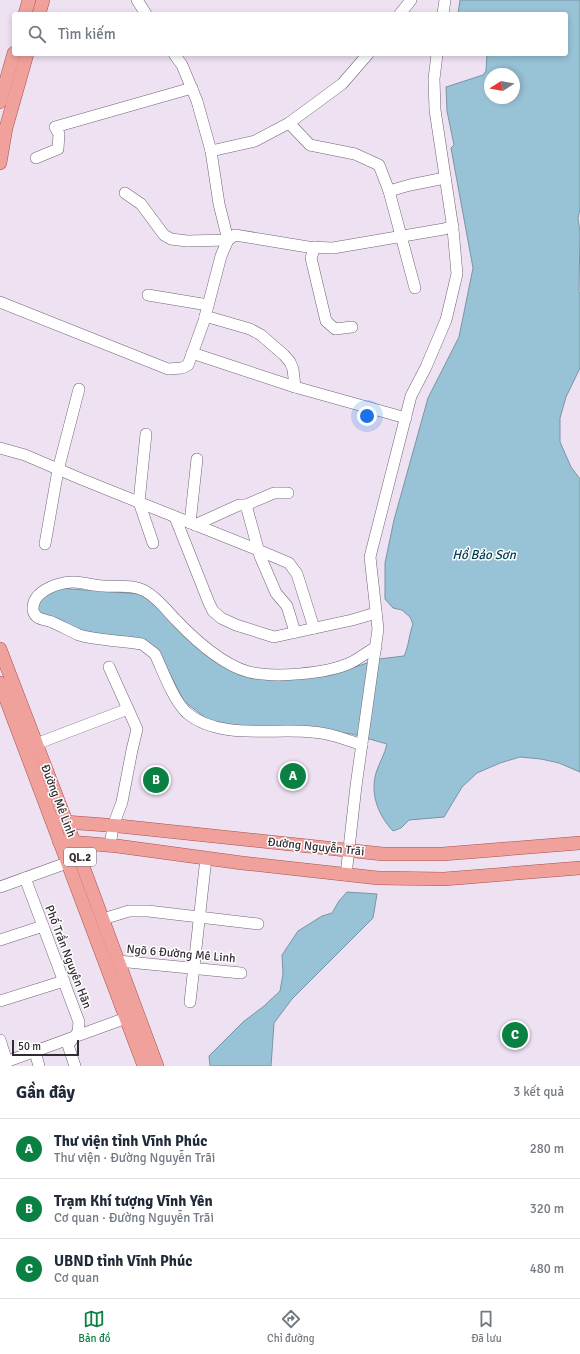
<!DOCTYPE html>
<html lang="vi">
<meta charset="utf-8">
<style>
body{margin:0;font-family:Signika,sans-serif;background:#f6f6f7;color:#1f2937}
.compass{position:absolute;left:484px;top:68px;width:36px;height:36px;border-radius:50%;background:#fff;box-shadow:0 2px 6px #0003;rotate:259deg}
.scale{position:absolute;left:12px;bottom:10px;width:67px;box-sizing:border-box;padding-left:4px;border:2px solid #312c33;border-top:0;font-size:11px;line-height:14px;white-space:nowrap;color:#312c33;-webkit-text-stroke:3px #fff;paint-order:stroke}
.you{position:absolute;left:367px;top:416px;width:14px;height:14px;margin:-10px;border:3px solid #fff;border-radius:50%;background:#1a73e8;box-shadow:0 0 0 6px #1a73e833}
.badge{display:grid;place-items:center;width:26px;height:26px;border-radius:50%;background:#0b8043;color:#fff;font-size:13px;font-weight:700}
.pin{position:absolute;translate:-50% -50%;border:2px solid #fff;box-shadow:0 1px 4px #0006}
.list{margin:0;padding:0;list-style:none}
h2{display:flex;justify-content:space-between;align-items:center;height:52px;margin:0;padding:0 16px;font-size:17px}
h2 small{font-size:13px;font-weight:400;color:#747a83}
.list li{display:grid;grid-template-columns:26px 1fr auto;gap:12px;align-items:center;box-sizing:border-box;height:60px;padding:0 16px;border-top:1px solid #e0e1e3}
.list b{display:block;font-size:15px;white-space:nowrap}
.list p{margin:0;font-size:13px;white-space:nowrap;color:#747a83}
.list em{font-size:13px;font-style:normal;color:#747a83}
.icon{flex:none;width:22px;height:22px;fill:none;stroke:currentColor;stroke-width:2;stroke-linecap:round;stroke-linejoin:round}
.map{position:relative;flex:none;width:580px;height:1066px;overflow:hidden}
.search{position:absolute;background:#fff;box-shadow:0 2px 6px #0003;left:12px;right:12px;top:12px;height:44px;display:flex;align-items:center;gap:10px;box-sizing:border-box;padding:0 14px;border-radius:4px;color:#747a83;font-size:15px}
.sheet{height:232px;background:#fff}
nav{display:flex;justify-content:space-around;align-items:center;box-sizing:border-box;height:56px;border-top:1px solid #e0e1e3;background:#fff;font-size:11px;color:#747a83}
nav a{display:grid;justify-items:center;gap:2px}
nav .on{color:#0b8043}
.map>svg:first-child{display:block}
.water{fill:#98c2d6;stroke:#7995a5;fill-rule:evenodd}
.lines{fill:none;stroke-linecap:round;stroke-linejoin:round}
.minor-casing{stroke:#706574;stroke-width:12}
.major-casing{stroke:#a8504c;stroke-width:14}
.minor{stroke:#fff;stroke-width:11}
.major{stroke:#f1a19c;stroke-width:13}
.labels{text-anchor:middle;dominant-baseline:central;stroke-width:3;stroke-linejoin:round;paint-order:stroke}
.shield{fill:#fff;stroke:#6f6b70;stroke-width:1}
.shield-label{font-size:11px;font-weight:bold;fill:#312c33}
.street-label{font-size:12px;fill:#312c33;stroke:#fff}
.water-label{font-size:13px;font-style:italic;fill:#003c50;stroke:#fff}
</style>
<div class="map">
<svg width="580" height="1066" viewBox="0 0 580 1066">
<rect width="100%" height="100%" fill="#eee1f2"/>
<g class="water">
<path d="M460 0H580V209L578 218 580 232 579 292 580 294V368L566 397 560 418V442L571 467 580 479V772L559 763 541 759 520 757 500 763 477 773 462 787 444 817 409 820 401 828 393 831C378 815 370 794 376 773 379 763 385 754 387 744L352 734 316 729 239 727 208 720 184 701 160 655 80 632 38 612 39 601 43 595 59 587 70 589 142 594 159 606 222 665 291 678 337 673 379 659 404 656C409 646 409 634 413 624L410 617 402 610 393 608 385 599V563L394 520 428 398 459 337 473 268 451 148 454 145 447 111 446 87 483 75 486 71 487 54H566V14H458ZM490 74H514V98H490Z"/>
<polygon points="347,892 377,894 373,918 292,999 274,1023 271,1066 210,1066 209,1056 243,1022 264,1006 280,991 283,974 282,955 298,931 322,916 332,913 339,901"/>
</g>
<g class="lines">
<g class="minor-casing">
<g id="minor">
<polyline points="137,0 146,14"/>
<polyline points="400,14 411,0"/>
<polyline points="443,14 445,0"/>
<polyline points="289,123 310,145 355,154 379,165 389,191 415,288"/>
<polyline points="211,151 255,141 289,123 342,84 368,54"/>
<polyline points="36,158 58,149 59,134 55,127 192,88"/>
<polyline points="389,191 410,185 445,178"/>
<polyline points="125,193 141,204 164,235 171,239 187,241 228,240 219,204 211,151 197,101 182,65 174,54"/>
<polyline points="315,247 311,258 326,321 335,329 352,327"/>
<polyline points="148,295 208,305"/>
<polyline points="0,302 168,369 182,368 188,365 204,321 221,256 228,240 235,235 308,247 333,248 444,229 453,226"/>
<polyline points="205,316 250,329 261,335 284,355 290,362 293,369 295,387"/>
<polyline points="192,353 295,387 406,418"/>
<polyline points="146,434 139,502 153,543"/>
<polyline points="0,448 25,455 81,479 258,550 289,563 297,574 314,628"/>
<polyline points="246,505 260,556 276,593 287,606 295,632"/>
<polyline points="175,517 209,603 213,611 221,618 236,625 274,637 352,620 376,613"/>
<polyline points="190,523 197,459"/>
<polyline points="195,525 239,505 246,505 274,493 288,493"/>
<polyline points="45,544 58,470 79,389"/>
<polyline points="109,667 137,729 132,750 122,802 113,826 110,846"/>
<polyline points="36,744 128,709"/>
<path d="M362 745C345 739 329 733 312 732 273 728 219 740 187 713 173 700 163 671 155 654L142 644C124 641 95 640 79 635 70 631 61 626 52 622 44 619 35 620 33 610 32 596 45 589 56 585 77 578 84 585 103 586 117 587 132 584 145 591 158 598 166 610 176 620 194 639 223 665 249 672 274 678 326 674 350 663 359 659 367 652 376 647"/>
<polyline points="346,875 356,786 378,629 370,557 411,396 426,367 446,320 457,274 453,229 435,110 434,79 437,54"/>
<polyline points="25,878 79,1022 78,1032 68,1045 75,1066"/>
<polyline points="0,887 75,860"/>
<polyline points="103,919 129,911 148,911 258,924"/>
<polyline points="0,940 43,926"/>
<polyline points="118,961 241,973"/>
<polyline points="0,1001 64,981"/>
<polyline points="190,1002 206,858"/>
<polyline points="0,1040 7,1062"/>
<polyline points="35,1052 39,1066"/>
<polyline points="0,1064 126,1018"/>
</g>
</g>
<g class="major-casing">
<g id="major">
<polyline points="25,14 29,0"/>
<polyline points="39,14 43,0"/>
<polyline points="0,102 14,53"/>
<polyline points="0,163 6,128 27,54"/>
<polyline points="0,649 74,842 157,1066"/>
<polyline points="0,683 144,1066"/>
<polyline points="52,821 119,826 383,854 443,854 580,843"/>
<polyline points="59,841 117,846 242,863 378,878 444,879 580,868"/>
</g>
</g>
<use href="#minor" class="minor"/>
<use href="#major" class="major"/>
</g>
<g class="labels">
<rect class="shield" x="64" y="848" width="32" height="18" rx="3"/>
<g class="shield-label">
<text x="80" y="857">QL.2</text>
</g>
<g class="street-label">
<text transform="translate(58 801) rotate(69)">Đường Mê Linh</text>
<text transform="translate(316 847) rotate(6)">Đường Nguyễn Trãi</text>
<text transform="translate(181 954) rotate(5)">Ngõ 6 Đường Mê Linh</text>
<text transform="translate(68 957) rotate(69)">Phố Trần Nguyên Hãn</text>
</g>
<g class="water-label">
<text x="484" y="555">Hồ Bảo Sơn</text>
</g>
</g>
</svg>
<svg class="compass" viewBox="-18 -18 36 36"><path d="M0-13l5 13h-10z" fill="#e53935"/><path d="M0 13l5-13h-10z" fill="#747a83"/></svg>
<div class="scale">50 m</div>
<div class="you"></div>
<div class="pin badge" style="left:293px;top:776px">A</div>
<div class="pin badge" style="left:156px;top:780px">B</div>
<div class="pin badge" style="left:515px;top:1035px">C</div>
<div class="search"><svg class="icon" aria-label="search" viewBox="0 0 24 24"><circle cx="10" cy="10" r="6"/><path d="M15 15l6 6"/></svg>Tìm kiếm</div>
</div>
<section class="sheet">
<h2>Gần đây<small>3 kết quả</small></h2>
<ul class="list">
<li><span class="badge">A</span><div><b>Thư viện tỉnh Vĩnh Phúc</b><p>Thư viện · Đường Nguyễn Trãi</p></div><em>280 m</em></li>
<li><span class="badge">B</span><div><b>Trạm Khí tượng Vĩnh Yên</b><p>Cơ quan · Đường Nguyễn Trãi</p></div><em>320 m</em></li>
<li><span class="badge">C</span><div><b>UBND tỉnh Vĩnh Phúc</b><p>Cơ quan</p></div><em>480 m</em></li>
</ul>
</section>
<nav>
<a class="on"><svg class="icon" aria-label="map" viewBox="0 0 24 24"><path d="M3 6l6-2 6 2 6-2v14l-6 2-6-2-6 2zM9 4v14M15 6v14"/></svg>Bản đồ</a>
<a><svg class="icon" aria-label="directions" viewBox="0 0 24 24"><path d="M12 3l9 9-9 9-9-9zM9 14v-3h6M13 9l2 2-2 2"/></svg>Chỉ đường</a>
<a><svg class="icon" aria-label="saved" viewBox="0 0 24 24"><path d="M7 4h10v16l-5-4-5 4z"/></svg>Đã lưu</a>
</nav>
